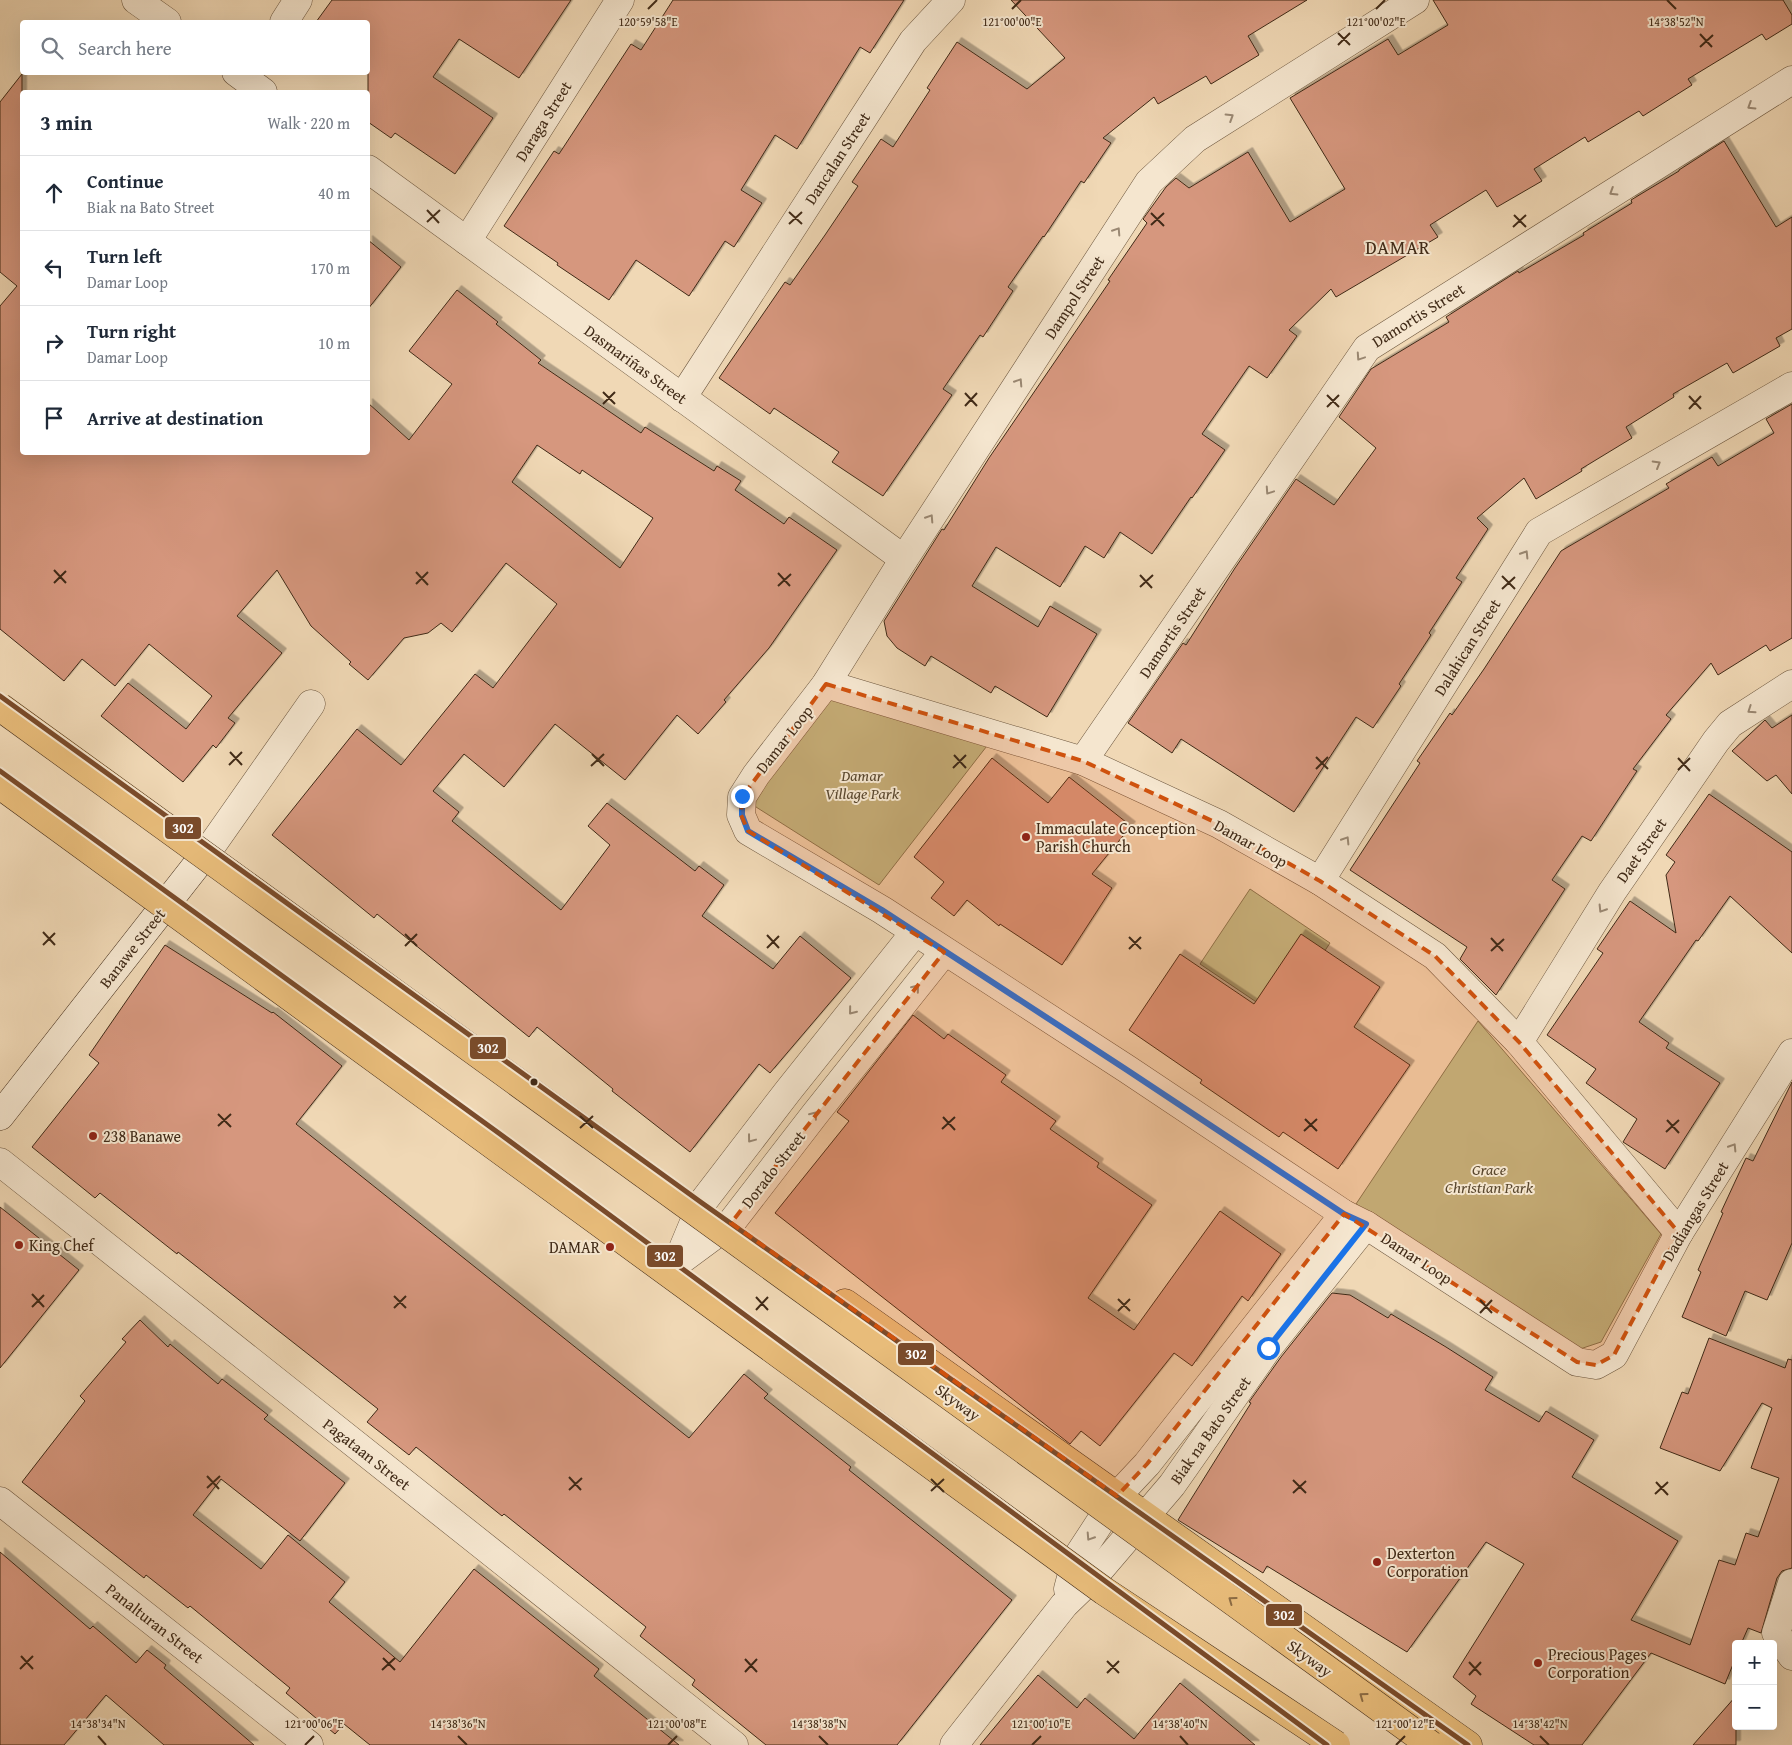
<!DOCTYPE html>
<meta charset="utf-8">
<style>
body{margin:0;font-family:"Gentium Book Plus",serif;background:#f6f6f7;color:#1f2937}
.controls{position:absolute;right:15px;bottom:15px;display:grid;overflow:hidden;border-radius:5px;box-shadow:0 5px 20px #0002}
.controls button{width:45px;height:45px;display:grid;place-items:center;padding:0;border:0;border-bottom:1px solid #e0e1e3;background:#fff;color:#1f2937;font:25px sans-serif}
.stop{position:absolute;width:15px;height:15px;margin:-11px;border:4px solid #1a73e8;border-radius:50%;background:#fff}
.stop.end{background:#1a73e8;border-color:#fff;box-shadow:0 1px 5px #0008}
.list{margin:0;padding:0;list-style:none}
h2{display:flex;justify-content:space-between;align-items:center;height:65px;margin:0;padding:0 20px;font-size:21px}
h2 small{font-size:16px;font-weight:400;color:#747a83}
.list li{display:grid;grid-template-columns:32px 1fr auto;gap:15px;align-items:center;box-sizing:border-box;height:75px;padding:0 20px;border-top:1px solid #e0e1e3}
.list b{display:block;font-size:19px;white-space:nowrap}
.list p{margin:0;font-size:16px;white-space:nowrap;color:#747a83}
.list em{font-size:16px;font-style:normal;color:#747a83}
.icon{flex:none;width:28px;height:28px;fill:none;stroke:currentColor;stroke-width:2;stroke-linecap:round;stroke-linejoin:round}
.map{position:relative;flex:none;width:1792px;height:1745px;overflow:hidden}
.search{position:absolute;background:#fff;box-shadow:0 5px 20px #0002;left:20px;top:20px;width:350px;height:55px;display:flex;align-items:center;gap:12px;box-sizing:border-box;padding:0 18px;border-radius:5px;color:#747a83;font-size:19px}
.panel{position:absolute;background:#fff;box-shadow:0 5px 20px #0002;left:20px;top:90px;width:350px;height:365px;border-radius:5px}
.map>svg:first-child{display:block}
.green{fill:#bfbd8a;stroke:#807450}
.building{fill:#d6977e;stroke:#402a17;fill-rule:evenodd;filter:url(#shadow)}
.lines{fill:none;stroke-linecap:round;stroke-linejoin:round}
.street-casing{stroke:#6c563e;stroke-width:29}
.secondary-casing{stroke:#402a17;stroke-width:29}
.primary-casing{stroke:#402a17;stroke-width:29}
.street{stroke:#f5e6cf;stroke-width:28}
.secondary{stroke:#f5e6cf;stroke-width:28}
.primary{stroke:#e8bc7a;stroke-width:28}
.highway-bridge-casing{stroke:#402a17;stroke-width:29;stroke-linecap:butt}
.highway-bridge{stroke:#e8bc7a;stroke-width:28}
.bus-1-casing{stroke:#f5e6cf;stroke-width:9}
.bus-1{stroke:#7a4b2a;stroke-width:5}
.oneway{stroke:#9a8873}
.oneway2{stroke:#8c6c44}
.route{stroke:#1a73e8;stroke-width:6}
.marked{fill:#cf520e;fill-opacity:0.2;stroke:#cf520e;stroke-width:4;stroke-dasharray:10 6;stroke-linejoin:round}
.ticks{fill:none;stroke:#402a17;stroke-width:2}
.poi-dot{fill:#8f2418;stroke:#f5e6cf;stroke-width:2}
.bus-dot{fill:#402a17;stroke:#f5e6cf;stroke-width:2}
.labels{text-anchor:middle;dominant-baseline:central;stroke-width:4;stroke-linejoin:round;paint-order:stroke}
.street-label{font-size:16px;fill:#402a17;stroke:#f5e6cf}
.park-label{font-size:16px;font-style:italic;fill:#59472e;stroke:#f5e6cf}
.poi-label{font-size:16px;fill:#402a17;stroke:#f5e6cf;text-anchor:start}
.quarter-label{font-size:19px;letter-spacing:1px;fill:#402a17;stroke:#f5e6cf}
.ticks-label{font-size:12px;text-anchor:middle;fill:#402a17;stroke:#f5e6cf;stroke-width:4;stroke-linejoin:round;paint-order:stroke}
.line-badge{stroke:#f5e6cf;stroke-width:2}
.badge-label{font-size:14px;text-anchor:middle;font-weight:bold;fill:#fff}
</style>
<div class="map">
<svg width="1792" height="1745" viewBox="0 0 1792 1745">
<defs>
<filter id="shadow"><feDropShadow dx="4.5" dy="-4.5" stdDeviation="0" flood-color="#0004"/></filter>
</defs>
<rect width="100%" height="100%" fill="#f0d8b5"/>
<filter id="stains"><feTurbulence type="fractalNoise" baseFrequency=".004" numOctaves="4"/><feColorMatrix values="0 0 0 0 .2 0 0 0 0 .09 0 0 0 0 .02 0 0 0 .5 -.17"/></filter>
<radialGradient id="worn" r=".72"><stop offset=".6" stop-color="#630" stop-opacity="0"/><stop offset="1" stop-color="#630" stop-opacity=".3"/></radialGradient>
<g class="green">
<polygon points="823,693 990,742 879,885 756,807 750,798"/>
<polygon points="1250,889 1330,943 1280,1018 1200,964"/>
<polygon points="1478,1021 1661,1234 1601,1342 1580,1349 1356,1204"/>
</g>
<g class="building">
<polygon points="332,0 571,0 519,78 459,39 433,77 493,118 455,174 395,133 391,138 368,122 368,22 316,22"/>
<polygon points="673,0 904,0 870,53 860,47 797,149 775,135 741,190 762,203 734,247 725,241 689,296 636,260 609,300 557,265 558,263 504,226 554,151 559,154 631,44 641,50"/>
<polygon points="1011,0 1307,0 1248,36 1259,55 1211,84 1206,76 1158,104 1154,97 1103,138 1111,143 1084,183 1081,181 1044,237 1043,236 1008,287 1013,291 983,337 980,335 943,389 952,395 883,496 832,462 839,452 774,408 770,414 719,378 785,282 790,285 825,235 858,186 852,182 881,139 893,147 930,90 927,88 957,42 1027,89 1065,58"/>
<polygon points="1433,0 1783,0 1792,15 1792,24 1766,40 1762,34 1688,79 1692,85 1643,116 1639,111 1588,142 1585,137 1534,169 1542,181 1497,207 1486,190 1430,225 1438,237 1336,297 1331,289 1289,330 1297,336 1267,378 1249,366 1202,434 1225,450 1192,498 1191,497 1152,554 1120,532 1104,558 1085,546 1060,587 996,547 972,586 1038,627 1050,606 1097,634 1047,717 995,686 991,693 931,656 925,666 897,648 887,636 884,621 942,529 944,530 989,458 1110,281 1108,280 1147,223 1143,219 1166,187 1176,178 1189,188 1248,152 1290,222 1345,189 1290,98 1388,39 1398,55 1448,25"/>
<path d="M22 74V452H368V403L409 440 452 384 409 351 457 290 498 322 496 324 541 360 538 363 641 433 645 427 714 471 717 466 741 481 735 490 784 524 789 517 837 550 769 648 724 700 726 702 698 734 677 715 625 780 555 724 504 787 464 754 433 791 459 812 452 821 561 910 610 845 588 826 607 803 695 871 699 866 724 885 702 916 773 969 800 936 851 978 770 1073 759 1064 690 1152 612 1091 613 1089 537 1027 529 1037 377 914 374 918 272 835 357 729 401 765 475 674 493 688 557 604 506 563 452 632 441 623 428 633 404 638 368 680 349 664 351 662 311 626 277 570 237 616 282 653 228 718 235 723 216 748 213 745 183 782 101 716 128 683 186 729 212 696 149 644 115 686 82 659 64 681 0 629V306L17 286 0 272V102ZM537 445 580 474 582 470 653 518 620 568 512 482Z"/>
<polygon points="1724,141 1776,227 1792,217 1792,329 1776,338 1780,346 1733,373 1727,363 1673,394 1674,397 1626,427 1632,438 1581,469 1582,471 1536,499 1524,478 1477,518 1488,529 1456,578 1462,582 1429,633 1431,635 1399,684 1401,686 1373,728 1356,717 1294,812 1181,739 1172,753 1128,723 1183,643 1186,645 1235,568 1296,479 1334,505 1376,448 1339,417 1371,369 1449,322 1446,317 1518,271 1519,273 1584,235 1583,233 1632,203 1631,200 1679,171 1679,170"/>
<polygon points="368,240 401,267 368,309"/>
<polygon points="1792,404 1792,638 1770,651 1766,645 1718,675 1711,663 1666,715 1671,719 1633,769 1637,771 1591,841 1582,836 1552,880 1565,889 1496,995 1460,959 1467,947 1350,870 1420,763 1417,761 1450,713 1452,715 1484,669 1561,551 1669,488 1666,484 1712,457 1718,466 1774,433 1766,419"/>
<polygon points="1792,715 1792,794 1776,775 1767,781 1732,751 1765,720 1772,728"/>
<polygon points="992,758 1048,803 1069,777 1131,826 1092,874 1112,888 1062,965 1000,924 999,926 967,900 954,916 931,898 944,882 914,857"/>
<polygon points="1709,794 1792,852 1792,953 1730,896 1698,941 1696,940 1639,1022 1669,1043 1666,1048 1720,1083 1665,1169 1623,1142 1637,1119 1586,1083 1596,1069 1547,1035 1603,953 1597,949 1630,901 1676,933 1666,875 1675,862 1666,855"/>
<polygon points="1301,934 1380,987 1354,1027 1410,1065 1338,1169 1283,1132 1279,1137 1200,1083 1202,1080 1129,1030 1180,954 1254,1004"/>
<polygon points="165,945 272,1013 273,1012 342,1066 296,1124 689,1438 744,1374 768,1394 764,1398 851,1467 849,1470 1012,1600 897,1745 766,1745 692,1685 695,1680 640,1636 646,1627 504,1514 502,1516 416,1447 409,1455 367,1422 378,1409 178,1252 177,1254 100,1193 95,1198 32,1147 99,1063 89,1055"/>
<polygon points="913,1015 944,1039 948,1034 1006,1075 1001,1082 1056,1121 1050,1129 1099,1163 1097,1167 1152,1205 1088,1298 1134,1330 1220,1211 1281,1254 1248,1301 1242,1296 1192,1366 1174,1353 1100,1446 1081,1431 1070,1444 775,1213 849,1121 837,1112"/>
<polygon points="1792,1082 1792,1243 1767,1300 1745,1291 1726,1336 1682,1317 1701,1272 1698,1270 1723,1213 1721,1212 1746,1158 1753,1161"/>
<polygon points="0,1207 79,1270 0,1368"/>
<polygon points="1332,1293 1350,1295 1388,1318 1391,1314 1446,1347 1493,1377 1485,1390 1539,1422 1546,1411 1594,1440 1572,1477 1678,1541 1631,1620 1690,1645 1719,1560 1735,1565 1746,1533 1758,1537 1779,1478 1751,1468 1772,1408 1762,1403 1720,1471 1660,1448 1682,1392 1688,1394 1709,1338 1785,1368 1788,1359 1792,1360 1792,1568 1782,1571 1777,1578 1761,1633 1748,1628 1741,1644 1736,1644 1736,1657 1725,1684 1651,1653 1582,1745 1534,1745 1471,1704 1476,1696 1453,1677 1524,1564 1486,1542 1407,1652 1267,1566 1263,1573 1178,1520 1251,1403 1249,1402 1281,1357"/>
<polygon points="140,1320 168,1347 170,1344 218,1384 222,1379 268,1415 264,1419 345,1483 300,1541 221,1479 193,1515 261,1569 288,1535 345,1582 329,1602 400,1662 474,1569 599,1669 594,1676 679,1745 370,1745 344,1724 335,1734 286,1693 290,1688 190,1606 188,1608 146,1575 144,1578 22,1482 85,1401 80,1396 126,1342 122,1339"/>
<polygon points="0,1552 90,1629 93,1626 136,1663 147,1650 166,1665 164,1668 254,1745 164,1745 106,1695 64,1745 0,1745"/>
<polygon points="1038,1675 1077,1708 1085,1698 1134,1739 1180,1683 1255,1745 980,1745"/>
<polygon points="1736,1696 1736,1745 1693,1745"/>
</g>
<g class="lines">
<g class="street-casing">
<g id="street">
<polyline points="136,0 167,22"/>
<polyline points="1415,0 1195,139 1149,182 904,559 826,684 756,775 742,797 741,815 748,831 882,910 1127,1069 1344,1214 1366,1225 1577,1362 1596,1365 1614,1355 1679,1233 1792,1053"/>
<polyline points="284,22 298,0"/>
<polyline points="236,72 263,92"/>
<polyline points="368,169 904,559"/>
<polyline points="467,241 620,0"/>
<polyline points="682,398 913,41 951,0"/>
<polyline points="826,684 1083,761 1219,824 1320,881 1435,956 1519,1042 1679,1233"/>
<polyline points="1083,761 1367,348 1792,80"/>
<polyline points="210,848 311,704"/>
<polyline points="1320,881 1539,532 1792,386"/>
<polyline points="1519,1042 1612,892 1716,741 1730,724 1792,684"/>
<polyline points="0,1162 734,1745"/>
<polyline points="677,1263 731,1223 815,1114 944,952"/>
<polyline points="677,1263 702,1203 788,1091 915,932"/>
<polyline points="0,1501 309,1745"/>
<polyline points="1792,1583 1776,1633 1792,1656"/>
<polyline points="1068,1589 1076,1559 1117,1496 1147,1464 1344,1214"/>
<polyline points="954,1745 1064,1605 1096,1574 1172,1485 1268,1348 1366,1225"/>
</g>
</g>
<g class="secondary-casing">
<polyline id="secondary" points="0,1116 210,848"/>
</g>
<g class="primary-casing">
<polyline id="primary" points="845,1303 1468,1745"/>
</g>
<use href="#street" class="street"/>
<use href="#secondary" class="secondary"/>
<use href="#primary" class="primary"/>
<g class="highway-bridge-casing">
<g id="highway-bridge">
<polyline points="0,707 1431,1745"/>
<polyline points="0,785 1104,1591 1336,1745"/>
</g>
</g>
<use href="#highway-bridge" class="highway-bridge"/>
<g class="bus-1-casing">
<g id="bus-1">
<polyline points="0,696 702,1203 1468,1745"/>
<polyline points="0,771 500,1134 1327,1745"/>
</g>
</g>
<use href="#bus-1" class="bus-1"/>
</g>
<defs><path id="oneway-chevron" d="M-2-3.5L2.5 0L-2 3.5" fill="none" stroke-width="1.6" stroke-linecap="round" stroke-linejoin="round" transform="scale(1.25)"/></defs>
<g class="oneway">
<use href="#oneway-chevron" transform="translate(1751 106) rotate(148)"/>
<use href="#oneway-chevron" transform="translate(1230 117) rotate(-32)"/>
<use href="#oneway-chevron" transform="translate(1613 192) rotate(148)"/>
<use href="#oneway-chevron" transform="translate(1117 231) rotate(-57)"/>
<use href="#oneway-chevron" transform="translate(1360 357) rotate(124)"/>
<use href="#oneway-chevron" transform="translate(1019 382) rotate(-57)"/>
<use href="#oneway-chevron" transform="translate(1657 464) rotate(-30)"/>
<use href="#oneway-chevron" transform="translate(1269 491) rotate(124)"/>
<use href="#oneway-chevron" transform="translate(930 518) rotate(-57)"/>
<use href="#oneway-chevron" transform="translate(1525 554) rotate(-58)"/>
<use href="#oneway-chevron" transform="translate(1751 710) rotate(146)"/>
<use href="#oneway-chevron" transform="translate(1346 840) rotate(-58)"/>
<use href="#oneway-chevron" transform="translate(1602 909) rotate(122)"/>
<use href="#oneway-chevron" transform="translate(916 988) rotate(-51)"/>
<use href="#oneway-chevron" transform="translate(852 1011) rotate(129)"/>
<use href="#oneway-chevron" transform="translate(814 1115) rotate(-52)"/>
<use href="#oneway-chevron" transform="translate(751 1139) rotate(127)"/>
<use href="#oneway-chevron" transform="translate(1733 1147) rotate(-58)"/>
<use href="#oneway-chevron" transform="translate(1090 1537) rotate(123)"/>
</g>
<g class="oneway2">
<use href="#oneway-chevron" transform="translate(1232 1600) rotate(-144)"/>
<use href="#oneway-chevron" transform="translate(1363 1696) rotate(-144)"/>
</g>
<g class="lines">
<polyline class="route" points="742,796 742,815 748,831 882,910 1127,1070 1344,1214 1366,1224 1268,1348"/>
</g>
<path class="marked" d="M826 684 1083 761 1219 824 1320 881 1435 956 1519 1042 1679 1233 1614 1355 1596 1365 1577 1362 1344 1214 1147 1464 1117 1496 731 1223 944 952 748 831 741 815 742 797Z"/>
<path class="ticks" d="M1667 0 1676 9M648 9 657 0M1012 9 1021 0M1376 9 1385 0M1338 33 1350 45M1700 34 1712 47M1338 45 1350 33M1700 47 1713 35M427 210 439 223M789 212 802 224M1151 213 1164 226M1514 215 1526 227M427 222 440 210M789 224 802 212M1151 225 1164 213M1513 227 1526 215M603 392 615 404M965 393 977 406M1327 395 1339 407M1689 396 1701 409M603 404 615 392M965 406 977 393M1327 407 1339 395M1689 409 1701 396M54 570 66 583M416 572 428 585M778 573 790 586M1140 575 1152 588M1502 576 1515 589M54 583 66 571M416 584 428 572M778 586 791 574M1140 587 1153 575M1502 589 1515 577M230 752 242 765M592 754 604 766M954 755 966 768M1316 757 1328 769M1678 758 1690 771M229 765 242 752M591 766 604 754M953 768 966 755M1316 769 1328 757M1678 770 1690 758M43 932 55 945M405 934 417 946M767 935 779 948M1129 937 1141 949M1491 938 1503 951M43 945 55 933M405 946 417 934M767 948 779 936M1129 949 1141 937M1491 951 1504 939M218 1114 231 1127M580 1116 593 1128M943 1117 955 1130M1305 1119 1317 1131M1667 1120 1679 1133M218 1126 231 1114M580 1128 593 1116M942 1129 955 1117M1304 1131 1317 1119M1666 1132 1679 1120M32 1294 44 1307M394 1296 406 1308M756 1297 768 1310M1118 1299 1130 1311M1480 1300 1492 1313M32 1307 44 1295M394 1308 406 1296M756 1310 768 1297M1118 1311 1130 1299M1480 1313 1492 1300M207 1476 219 1489M569 1477 581 1490M931 1479 944 1492M1293 1480 1306 1493M1656 1482 1668 1495M207 1488 220 1476M569 1490 582 1478M931 1491 944 1479M1293 1493 1306 1481M1655 1494 1668 1482M21 1656 33 1669M383 1658 395 1670M745 1659 757 1672M1107 1661 1119 1673M1469 1662 1481 1675M20 1669 33 1656M382 1670 395 1658M745 1672 757 1659M1107 1673 1119 1661M1469 1675 1481 1662M98 1736 106 1745M458 1736 467 1745M819 1736 828 1745M1180 1736 1188 1745M1540 1736 1549 1745M305 1745 314 1736M668 1745 677 1736M1032 1745 1041 1736M1396 1745 1405 1736"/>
<g class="poi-dot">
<circle cx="1026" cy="837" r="5"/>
<circle cx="93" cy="1136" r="5"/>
<circle cx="19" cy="1245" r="5"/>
<circle cx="610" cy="1247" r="5"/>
<circle cx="1377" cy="1562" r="5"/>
<circle cx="1538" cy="1663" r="5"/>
</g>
<circle class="bus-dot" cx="534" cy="1082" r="4.5"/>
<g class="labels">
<g class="street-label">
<text transform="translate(543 121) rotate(-58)">Daraga Street</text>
<text transform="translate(837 158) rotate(-57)">Dancalan Street</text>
<text transform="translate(1074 297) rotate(-57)">Dampol Street</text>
<text transform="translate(1418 315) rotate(-32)">Damortis Street</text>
<text transform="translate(636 364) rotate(36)">Dasmariñas Street</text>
<text transform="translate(1172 632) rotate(-56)">Damortis Street</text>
<text transform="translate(1467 647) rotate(-58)">Dalahican Street</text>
<text transform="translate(784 739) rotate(-52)">Damar Loop</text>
<text transform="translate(1251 843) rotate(29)">Damar Loop</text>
<text transform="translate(1641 850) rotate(-55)">Daet Street</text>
<text transform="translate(132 948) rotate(-52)">Banawe Street</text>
<text transform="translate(773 1169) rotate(-52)">Dorado Street</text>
<text transform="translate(1695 1211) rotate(-59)">Dadiangas Street</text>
<text transform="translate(1417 1258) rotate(33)">Damar Loop</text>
<text transform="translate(958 1402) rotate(36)">Skyway</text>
<text transform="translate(1210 1430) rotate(-55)">Biak na Bato Street</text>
<text transform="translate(367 1454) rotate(38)">Pagataan Street</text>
<text transform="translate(155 1623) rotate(38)">Panalturan Street</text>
<text transform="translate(1310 1658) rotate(36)">Skyway</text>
</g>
<g class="park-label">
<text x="862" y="775">Damar<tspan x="862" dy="18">Village Park</tspan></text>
<text x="1489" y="1169">Grace<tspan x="1489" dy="18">Christian Park</tspan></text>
</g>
<g class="poi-label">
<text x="1036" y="828">Immaculate Conception<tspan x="1036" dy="18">Parish Church</tspan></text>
<text x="103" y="1136">238 Banawe</text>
<text x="29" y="1245">King Chef</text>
<text x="600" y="1247" text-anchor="end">DAMAR</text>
<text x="1387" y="1553">Dexterton<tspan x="1387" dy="18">Corporation</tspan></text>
<text x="1548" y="1654">Precious Pages<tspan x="1548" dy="18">Corporation</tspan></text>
</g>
<g class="quarter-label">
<text x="1398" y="247">DAMAR</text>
</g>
</g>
<g class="ticks-label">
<text x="648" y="26">120°59'58"E</text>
<text x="1012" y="26">121°00'00"E</text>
<text x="1376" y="26">121°00'02"E</text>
<text x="1676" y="26">14°38'52"N</text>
<text x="98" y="1728">14°38'34"N</text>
<text x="458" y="1728">14°38'36"N</text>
<text x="819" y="1728">14°38'38"N</text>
<text x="1180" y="1728">14°38'40"N</text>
<text x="1540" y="1728">14°38'42"N</text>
<text x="314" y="1728">121°00'06"E</text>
<text x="677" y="1728">121°00'08"E</text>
<text x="1041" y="1728">121°00'10"E</text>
<text x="1405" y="1728">121°00'12"E</text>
</g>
<g class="line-badge">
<rect x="164" y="816" width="38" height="24" rx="5" fill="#7a4b2a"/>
<rect x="469" y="1036" width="38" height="24" rx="5" fill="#7a4b2a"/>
<rect x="646" y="1244" width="38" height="24" rx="5" fill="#7a4b2a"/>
<rect x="897" y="1342" width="38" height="24" rx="5" fill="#7a4b2a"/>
<rect x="1265" y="1603" width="38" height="24" rx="5" fill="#7a4b2a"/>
</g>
<g class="badge-label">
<text x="183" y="833">302</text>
<text x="488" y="1053">302</text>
<text x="665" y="1261">302</text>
<text x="916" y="1359">302</text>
<text x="1284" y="1620">302</text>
</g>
<rect width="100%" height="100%" filter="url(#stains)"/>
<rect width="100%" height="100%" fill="url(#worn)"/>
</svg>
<div class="controls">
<button>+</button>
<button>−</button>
</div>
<div class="stop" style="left:1268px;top:1348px"></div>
<div class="stop end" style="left:742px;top:796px"></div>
<div class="search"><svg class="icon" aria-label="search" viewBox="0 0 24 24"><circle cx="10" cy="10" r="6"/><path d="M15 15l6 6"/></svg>Search here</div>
<section class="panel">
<h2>3 min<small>Walk · 220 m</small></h2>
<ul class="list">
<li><svg class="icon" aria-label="ahead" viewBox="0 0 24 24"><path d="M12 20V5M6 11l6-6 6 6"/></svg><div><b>Continue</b><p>Biak na Bato Street</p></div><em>40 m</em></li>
<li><svg class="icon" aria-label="left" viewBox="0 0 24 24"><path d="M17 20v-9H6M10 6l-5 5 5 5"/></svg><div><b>Turn left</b><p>Damar Loop</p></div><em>170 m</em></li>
<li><svg class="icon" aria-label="right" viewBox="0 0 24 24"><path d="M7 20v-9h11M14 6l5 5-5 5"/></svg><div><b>Turn right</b><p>Damar Loop</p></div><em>10 m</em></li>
<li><svg class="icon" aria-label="arrive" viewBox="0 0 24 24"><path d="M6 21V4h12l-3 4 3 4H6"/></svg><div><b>Arrive at destination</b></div></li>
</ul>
</section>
</div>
